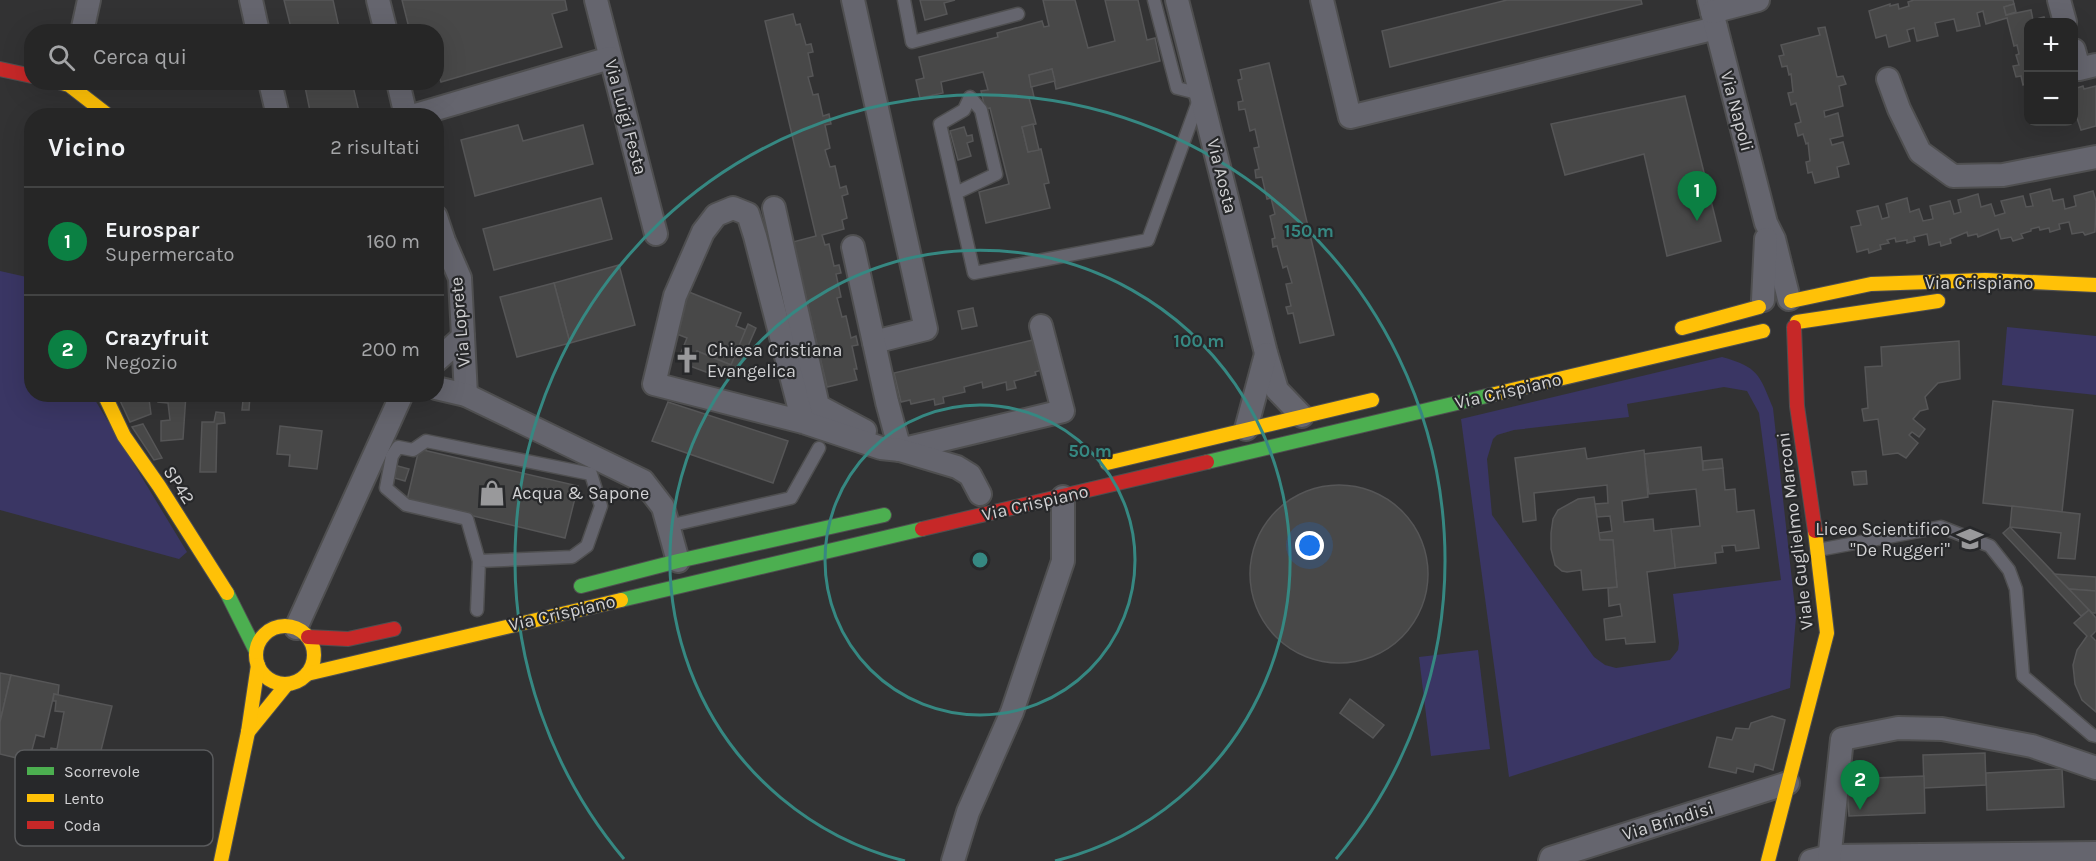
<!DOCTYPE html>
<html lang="it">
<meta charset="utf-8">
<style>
body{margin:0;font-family:Karla,sans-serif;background:#323232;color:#f1f3f6}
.controls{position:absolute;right:18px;top:18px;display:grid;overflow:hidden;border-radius:12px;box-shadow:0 6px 24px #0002}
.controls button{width:54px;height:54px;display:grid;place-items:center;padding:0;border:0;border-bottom:2px solid #424343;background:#262626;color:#f1f3f6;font:30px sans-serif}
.you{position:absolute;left:1310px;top:546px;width:21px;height:21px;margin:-15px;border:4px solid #fff;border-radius:50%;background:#1a73e8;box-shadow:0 0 0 9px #1a73e833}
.badge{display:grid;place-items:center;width:39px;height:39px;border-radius:50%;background:#0b8043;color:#fff;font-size:20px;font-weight:700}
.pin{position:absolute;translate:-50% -50px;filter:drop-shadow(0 2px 3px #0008)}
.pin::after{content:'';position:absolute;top:32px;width:21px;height:18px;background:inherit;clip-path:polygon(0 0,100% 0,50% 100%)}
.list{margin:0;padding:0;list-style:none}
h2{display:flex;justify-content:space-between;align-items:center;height:78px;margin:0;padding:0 24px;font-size:26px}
h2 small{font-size:20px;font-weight:400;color:#a4a5a7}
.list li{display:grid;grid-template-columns:39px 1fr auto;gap:18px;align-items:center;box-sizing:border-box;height:108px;padding:0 24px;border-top:2px solid #424343}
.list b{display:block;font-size:22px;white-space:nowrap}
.list p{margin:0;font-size:20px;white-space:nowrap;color:#a4a5a7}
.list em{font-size:20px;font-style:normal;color:#a4a5a7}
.icon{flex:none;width:33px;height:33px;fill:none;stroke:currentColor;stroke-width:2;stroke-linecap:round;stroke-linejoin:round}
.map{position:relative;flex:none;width:2096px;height:861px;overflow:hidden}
.search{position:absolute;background:#262626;box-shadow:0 6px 24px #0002;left:24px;top:24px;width:420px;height:66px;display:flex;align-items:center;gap:15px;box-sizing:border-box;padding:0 21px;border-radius:24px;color:#a4a5a7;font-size:22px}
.panel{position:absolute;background:#262626;box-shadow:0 6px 24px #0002;left:24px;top:108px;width:420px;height:294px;border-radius:24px}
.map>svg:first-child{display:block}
.green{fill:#3a3664;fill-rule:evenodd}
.building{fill:#484848;stroke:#565657;stroke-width:1.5}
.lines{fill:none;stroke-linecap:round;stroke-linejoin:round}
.lane-casing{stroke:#4f4f50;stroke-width:15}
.street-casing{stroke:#4f4f50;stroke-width:26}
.fast-casing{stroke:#4f4f50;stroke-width:16}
.slow-casing{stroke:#4f4f50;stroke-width:16}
.jam-casing{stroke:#4f4f50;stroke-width:16}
.lane{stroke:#65656e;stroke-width:12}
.street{stroke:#65656e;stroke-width:22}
.fast{stroke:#4caf50;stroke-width:14}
.slow{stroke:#ffc107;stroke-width:14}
.jam{stroke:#c62828;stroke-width:14}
.ring{fill:none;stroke:#368882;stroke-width:3}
.labels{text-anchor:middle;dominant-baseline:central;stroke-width:4.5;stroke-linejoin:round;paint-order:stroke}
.street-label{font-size:18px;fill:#d1d1d3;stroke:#27282a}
.poi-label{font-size:18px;fill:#d1d1d3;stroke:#27282a;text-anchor:start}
.key{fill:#27282a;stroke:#5a5b5d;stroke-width:1.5}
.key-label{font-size:16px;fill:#d1d1d3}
.centre{fill:#368882;stroke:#27282a;stroke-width:3}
.ring-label{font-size:18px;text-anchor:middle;font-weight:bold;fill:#368882;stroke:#27282a;stroke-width:4.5;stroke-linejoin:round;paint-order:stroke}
</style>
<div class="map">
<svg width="2096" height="861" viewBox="0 0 2096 861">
<rect width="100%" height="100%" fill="#323233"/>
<g class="green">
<polygon points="0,271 31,278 32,394 92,395 187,552 179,559 0,510"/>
<polygon points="2007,327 2096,336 2096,395 2002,385"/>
<path d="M1722 357C1758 367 1759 374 1773 408L1796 617 1790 688 1509 777 1461 419ZM1724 387 1747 391 1759 413 1781 580 1673 594 1679 643 1678 650 1670 660 1616 668 1605 665 1594 657 1492 515 1487 459 1493 439 1497 435 1514 430 1629 417 1627 404Z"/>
<polygon points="1478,650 1490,749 1431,756 1419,657"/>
</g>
<g class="building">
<polygon points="284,0 333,0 340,32 292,32"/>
<polygon points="402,0 565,0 567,10 552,14 562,47 441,82 436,66 436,32 410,32"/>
<polygon points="920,0 955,0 944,3 947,14 925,20"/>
<polygon points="1043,0 1075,0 1088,48 1115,41 1105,0 1138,0 1147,40 1155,38 1160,61 1056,89 1052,69 1029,75 1034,97 1029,98 1036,124 1022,127 1028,152 1041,149 1049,183 1044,184 1050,208 986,223 979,192 1009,184 990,108 985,109 981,91 988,90 983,72 941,82 943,93 920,98 916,80 924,78 919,57 998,37 997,33 1042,21 1044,27 1049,26"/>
<polygon points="1507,0 1641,0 1642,4 1390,67 1382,31"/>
<polygon points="1914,0 2013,0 2014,4 2004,7 2006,15 2031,10 2033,20 2044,17 2046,22 2028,22 2028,83 2023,85 2021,76 2016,77 2013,66 2019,65 2016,55 2019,54 2017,45 2014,46 2007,18 1986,24 1983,11 1977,13 1980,26 1957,31 1954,19 1935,23 1938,36 1917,41 1914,28 1907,30 1910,41 1889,47 1886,35 1876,38 1869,11 1890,4 1890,6 1898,4 1899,9 1909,6 1908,2"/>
<polygon points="2014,4 2016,12 2006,15 2004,7"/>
<polygon points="793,14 796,25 800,24 806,45 811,44 813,52 808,53 813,76 808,77 813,95 818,94 823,116 829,114 831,124 825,125 830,148 825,150 830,167 835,166 840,188 846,186 848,194 842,196 847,218 842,220 844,229 822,235 825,245 829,244 834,266 839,265 841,273 836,274 841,297 837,298 842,317 846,316 851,338 856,336 858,345 852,346 857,369 854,369 857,380 827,387 793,242 816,236 765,21"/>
<polygon points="1825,27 1837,77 1843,76 1846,84 1839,86 1843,106 1824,111 1825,117 1838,113 1843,136 1830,139 1832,145 1843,142 1849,164 1837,167 1839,177 1815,183 1812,172 1808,173 1806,162 1810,161 1808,143 1806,144 1803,134 1798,136 1795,124 1801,122 1796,103 1791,105 1788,93 1793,92 1791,74 1789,75 1787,66 1782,67 1779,56 1784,55 1781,45 1820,35 1818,28"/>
<polygon points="1269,63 1334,335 1300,343 1293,313 1288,314 1286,307 1291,306 1286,284 1292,283 1287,266 1283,268 1277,246 1273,247 1272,239 1275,238 1270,216 1275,214 1271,198 1267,199 1262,177 1256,178 1255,170 1259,169 1254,148 1259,147 1255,129 1250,131 1245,109 1239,110 1238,102 1243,101 1238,80 1242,79 1240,70"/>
<polygon points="1052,69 1055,81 1031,87 1029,75"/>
<polygon points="304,82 352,82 360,116 311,116"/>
<polygon points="2083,86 2084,89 2096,86 2096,126 2081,130 2077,118 2074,119 2074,89"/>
<polygon points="1685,96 1721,241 1667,256 1644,154 1565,175 1551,124"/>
<polygon points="1033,124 1039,150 1028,152 1022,127"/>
<polygon points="518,125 523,141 583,125 593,164 475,196 461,140"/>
<polygon points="964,127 967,136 972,135 973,141 967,143 971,156 958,160 950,131"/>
<polygon points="2050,189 2053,201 2063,199 2065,209 2076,206 2074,196 2093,191 2096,201 2095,232 2085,235 2083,232 2072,234 2069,222 2059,224 2060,229 2050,232 2049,228 2040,230 2039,227 2031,229 2031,231 2021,234 2023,238 2013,241 2011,237 2001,239 1998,229 1978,237 1977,234 1968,236 1967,232 1950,239 1951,243 1941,246 1940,242 1929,245 1927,234 1914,237 1915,241 1907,243 1907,240 1896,242 1895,238 1887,240 1889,243 1880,245 1881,249 1869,253 1868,249 1857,252 1851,227 1861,225 1857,211 1878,206 1882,219 1889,217 1886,204 1907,198 1910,212 1919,209 1923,221 1933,219 1930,206 1950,201 1954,214 1961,212 1958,200 1978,194 1981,207 1991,204 1995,216 2005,213 2001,201 2023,196 2026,207 2033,206 2030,194"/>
<polygon points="601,198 612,239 494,270 483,229"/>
<polygon points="619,265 635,325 570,343 554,283"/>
<polygon points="554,283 570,343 517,357 500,297"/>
<polygon points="689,292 741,313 736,326 746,330 731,365 697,351 693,360 680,355 687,338 672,332"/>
<polygon points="973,308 977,326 962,329 958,311"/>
<polygon points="748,324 756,328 737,371 730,369 719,377 690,366 697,351 731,365"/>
<polygon points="1037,339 1045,369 1035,372 1036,375 1014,381 1016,388 1007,390 1006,382 983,388 982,382 964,387 965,392 943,397 944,403 935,405 934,399 911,404 910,400 901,402 894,373"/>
<polygon points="1959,341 1960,379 1938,383 1925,397 1928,409 1920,411 1913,419 1925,429 1919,437 1912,432 1909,435 1918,443 1906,458 1898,453 1883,455 1878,419 1864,421 1862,409 1868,408 1865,367 1882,366 1881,347"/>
<polygon points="117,394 186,394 183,439 161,441 161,421 170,420 168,403 158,402 158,396 149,399 151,414 130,422"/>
<polygon points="203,394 250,394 249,410 242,410 243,400"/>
<polygon points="1993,401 2073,410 2062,512 1983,503"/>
<polygon points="668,402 788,441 773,483 652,441"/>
<polygon points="216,412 224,413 225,423 217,424 216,472 200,472 202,422 214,422"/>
<polygon points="143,424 162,458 154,460 132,427"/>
<polygon points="280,426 322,431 317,469 289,466 290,455 277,454"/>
<polygon points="1701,447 1703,470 1723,468 1725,490 1735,489 1737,512 1754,510 1759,548 1736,551 1735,545 1722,546 1723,552 1715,553 1716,563 1675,568 1671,529 1700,526 1696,489 1649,494 1644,454"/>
<polygon points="1585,448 1587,459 1644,450 1648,497 1622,501 1624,522 1653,519 1654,531 1671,529 1675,568 1647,572 1655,642 1626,644 1625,638 1606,640 1604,619 1622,616 1620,604 1609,606 1608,588 1617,587 1613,540 1600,540 1598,533 1612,531 1610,516 1597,517 1595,504 1608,503 1607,485 1534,493 1536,520 1523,522 1515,458"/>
<polygon points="419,449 578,486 565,538 407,500"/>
<polygon points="1722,459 1723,468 1703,470 1703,461"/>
<polygon points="394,465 409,469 405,481 391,477"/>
<polygon points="1866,471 1867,484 1854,485 1852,472"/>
<circle cx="1339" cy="574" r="89"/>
<polygon points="1594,497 1600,540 1613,540 1617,587 1583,590 1581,570 1567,572 1562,571 1555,565 1551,549 1551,533 1553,519 1558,510 1578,499"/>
<polygon points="2012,506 2080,514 2075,559 2058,558 2061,533 2010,527"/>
<polygon points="2010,527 2089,610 2081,616 2003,533"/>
<polygon points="2054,574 2096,577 2096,591 2069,589"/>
<polygon points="2069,589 2096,591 2096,613 2092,613"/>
<polygon points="2089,610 2096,618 2096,631 2091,636 2096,641 2096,712 2082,700 2075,684 2073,665 2077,650 2087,636 2074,623"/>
<polygon points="0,673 11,675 0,722"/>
<polygon points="11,675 59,685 58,695 54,694 44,737 36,735 29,761 0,754 0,722"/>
<polygon points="54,694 112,706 93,783 52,774 54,762 48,761 51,748 57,749 64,712 55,711 56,701 53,701"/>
<polygon points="1350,699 1384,725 1373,738 1340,713"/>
<polygon points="1772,716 1785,720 1773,770 1755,764 1753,772 1737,768 1736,773 1709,767 1717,737 1732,740 1736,728 1749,729 1751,723"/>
<polygon points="1985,753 1986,785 1924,788 1923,755"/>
<polygon points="2062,769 2064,807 1987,810 1986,773"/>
<polygon points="1924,776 1925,813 1849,816 1847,779"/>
</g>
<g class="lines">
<g class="lane-casing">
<g id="lane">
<polyline points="904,0 912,42 1018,14"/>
<polyline points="956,193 996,174 981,110 970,97 964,110 940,124 974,273 1148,240 1201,94 1177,88 1154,0"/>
<polyline points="668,526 791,498 819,448"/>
<polyline points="1818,550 1941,527 1990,546 2009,570 2016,589 2023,676 2092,735 2096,736"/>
<polyline points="477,610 479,561 572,557 587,546 601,506 591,474 426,441 413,450 398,447 392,456 386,488 406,505 467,519 479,561"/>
</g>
</g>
<g class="street-casing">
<g id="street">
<polyline points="251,0 258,32"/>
<polyline points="378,0 386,32"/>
<polyline points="596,0 656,234"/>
<polyline points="853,0 926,329 874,342"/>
<polyline points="1177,0 1266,353 1277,390 1302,416"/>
<polyline points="1322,0 1350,117 1716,28"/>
<polyline points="1709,0 1766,223 1774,239 1789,299"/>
<polyline points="2059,0 2065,22"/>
<polyline points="1712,12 1758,0"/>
<polyline points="82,32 89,0"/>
<polyline points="2074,50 2079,69 2096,65"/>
<polyline points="1888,79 1899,109 1920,152 1953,176 2003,175 2096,157"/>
<polyline points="270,82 278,116"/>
<polyline points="398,82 406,116"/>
<polyline points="412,116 610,58"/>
<polyline points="774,208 818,406 865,431"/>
<polyline points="436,217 444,241 460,278 466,395"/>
<polyline points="853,247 887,402 900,450 1063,411 1041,326"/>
<polyline points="1763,300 1766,239"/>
<polyline points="436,361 463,337"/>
<polyline points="436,388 466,395 643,481 663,507 678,561"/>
<polyline points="803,422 755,236 748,214 733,208 716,215 703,232 675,296 654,384 803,422 881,448 900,450 957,467 970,475 980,494"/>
<polyline points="1246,429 1266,354"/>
<polyline points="296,628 402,394"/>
<polyline points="953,861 968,812 1012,712 1063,561 1063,497"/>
<polyline points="1550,861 1551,858 1788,783"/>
<polyline points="1811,861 1830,856 2096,853"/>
<polyline points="1829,861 1842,739 1898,728 1942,729 2032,746 2096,768"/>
</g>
</g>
<g class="fast-casing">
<g id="fast">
<polyline points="1207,462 1495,394"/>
<polyline points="581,586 678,561 884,515"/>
<polyline points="227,593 256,651"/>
<polyline points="621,600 922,529"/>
</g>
</g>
<g class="slow-casing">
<g id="slow">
<polyline points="59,82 69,85 109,116"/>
<polyline points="1791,301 1871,284 1985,280 2096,285"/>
<polyline points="1797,322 1938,301"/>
<polyline points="1682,328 1759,307"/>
<polyline points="104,394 124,436 159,486 227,593"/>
<polyline points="1495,394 1763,331"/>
<polyline points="1107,463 1372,400"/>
<circle cx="285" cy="655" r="29"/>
<polyline points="307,674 621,600"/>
<polyline points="248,732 287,684"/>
<polyline points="221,861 248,732 258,665"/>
<polyline points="1768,861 1827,633 1815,531"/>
</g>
</g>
<g class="jam-casing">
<g id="jam">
<polyline points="0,69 32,76"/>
<polyline points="1794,327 1797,406 1815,531"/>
<polyline points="922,529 1207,462"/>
<polyline points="308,637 348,639 394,629"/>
</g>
</g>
<use href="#lane" class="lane"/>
<use href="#street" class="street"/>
<use href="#fast" class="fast"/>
<use href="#slow" class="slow"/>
<use href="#jam" class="jam"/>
</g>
<g class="ring">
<circle cx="980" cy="560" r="155"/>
<path d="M905 861A310 310 0 1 1 1055 861"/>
<path d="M624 859A465 465 0 1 1 1336 859"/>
</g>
<defs>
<g id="church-bare" transform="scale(2.07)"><path d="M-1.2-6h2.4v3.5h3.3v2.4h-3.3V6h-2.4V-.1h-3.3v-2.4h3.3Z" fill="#99999b" stroke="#27282a" stroke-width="2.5" paint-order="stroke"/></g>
<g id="shop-bare" transform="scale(2.07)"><path d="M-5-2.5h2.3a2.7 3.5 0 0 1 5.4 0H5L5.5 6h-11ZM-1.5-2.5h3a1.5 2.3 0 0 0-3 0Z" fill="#99999b" stroke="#27282a" stroke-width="2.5" paint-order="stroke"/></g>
<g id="school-bare" transform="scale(2.07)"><path d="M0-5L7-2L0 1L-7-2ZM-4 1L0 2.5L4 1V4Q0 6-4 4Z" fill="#99999b" stroke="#27282a" stroke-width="2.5" paint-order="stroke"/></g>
</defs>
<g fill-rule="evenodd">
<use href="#church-bare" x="687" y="360"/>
<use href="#shop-bare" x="492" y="493"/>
<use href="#school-bare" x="1970" y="539"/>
</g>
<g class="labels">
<g class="street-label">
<text transform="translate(1737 111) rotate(75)">Via Napoli</text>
<text transform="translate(626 117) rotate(75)">Via Luigi Festa</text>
<text transform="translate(1222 176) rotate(76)">Via Aosta</text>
<text x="1979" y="283">Via Crispiano</text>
<text transform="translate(460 322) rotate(-95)">Via Loprete</text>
<text transform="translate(1508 391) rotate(-13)">Via Crispiano</text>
<text transform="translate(179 485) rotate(57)">SP42</text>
<text transform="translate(1035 503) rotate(-13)">Via Crispiano</text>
<text transform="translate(1795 531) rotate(-97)">Viale Guglielmo Marconi</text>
<text transform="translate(562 613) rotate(-13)">Via Crispiano</text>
<text transform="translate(1668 821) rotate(-17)">Via Brindisi</text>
</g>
<g class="poi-label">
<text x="707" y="350">Chiesa Cristiana<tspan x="707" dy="21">Evangelica</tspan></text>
<text x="512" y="493">Acqua &amp; Sapone</text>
<text x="1950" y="529" text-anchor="end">Liceo Scientifico<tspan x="1950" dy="21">"De Ruggeri"</tspan></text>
</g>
</g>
<rect x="15" y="750" width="198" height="96" rx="9" class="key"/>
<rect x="27" y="767" width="27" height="8" fill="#4caf50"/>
<rect x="27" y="794" width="27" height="8" fill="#ffc107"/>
<rect x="27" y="821" width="27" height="8" fill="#c62828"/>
<g class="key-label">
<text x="64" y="777">Scorrevole</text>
<text x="64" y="804">Lento</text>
<text x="64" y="831">Coda</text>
</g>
<circle cx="980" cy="560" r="9" class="centre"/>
<g class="ring-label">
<text x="1309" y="237">150 m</text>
<text x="1199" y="347">100 m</text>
<text x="1090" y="457">50 m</text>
</g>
</svg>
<div class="controls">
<button>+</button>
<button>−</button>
</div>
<div class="you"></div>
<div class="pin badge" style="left:1697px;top:221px">1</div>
<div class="pin badge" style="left:1860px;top:810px">2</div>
<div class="search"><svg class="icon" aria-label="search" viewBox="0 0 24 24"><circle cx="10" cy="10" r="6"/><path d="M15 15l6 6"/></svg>Cerca qui</div>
<section class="panel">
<h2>Vicino<small>2 risultati</small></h2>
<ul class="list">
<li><span class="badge">1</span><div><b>Eurospar</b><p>Supermercato</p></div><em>160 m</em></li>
<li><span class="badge">2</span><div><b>Crazyfruit</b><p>Negozio</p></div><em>200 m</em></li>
</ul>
</section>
</div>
